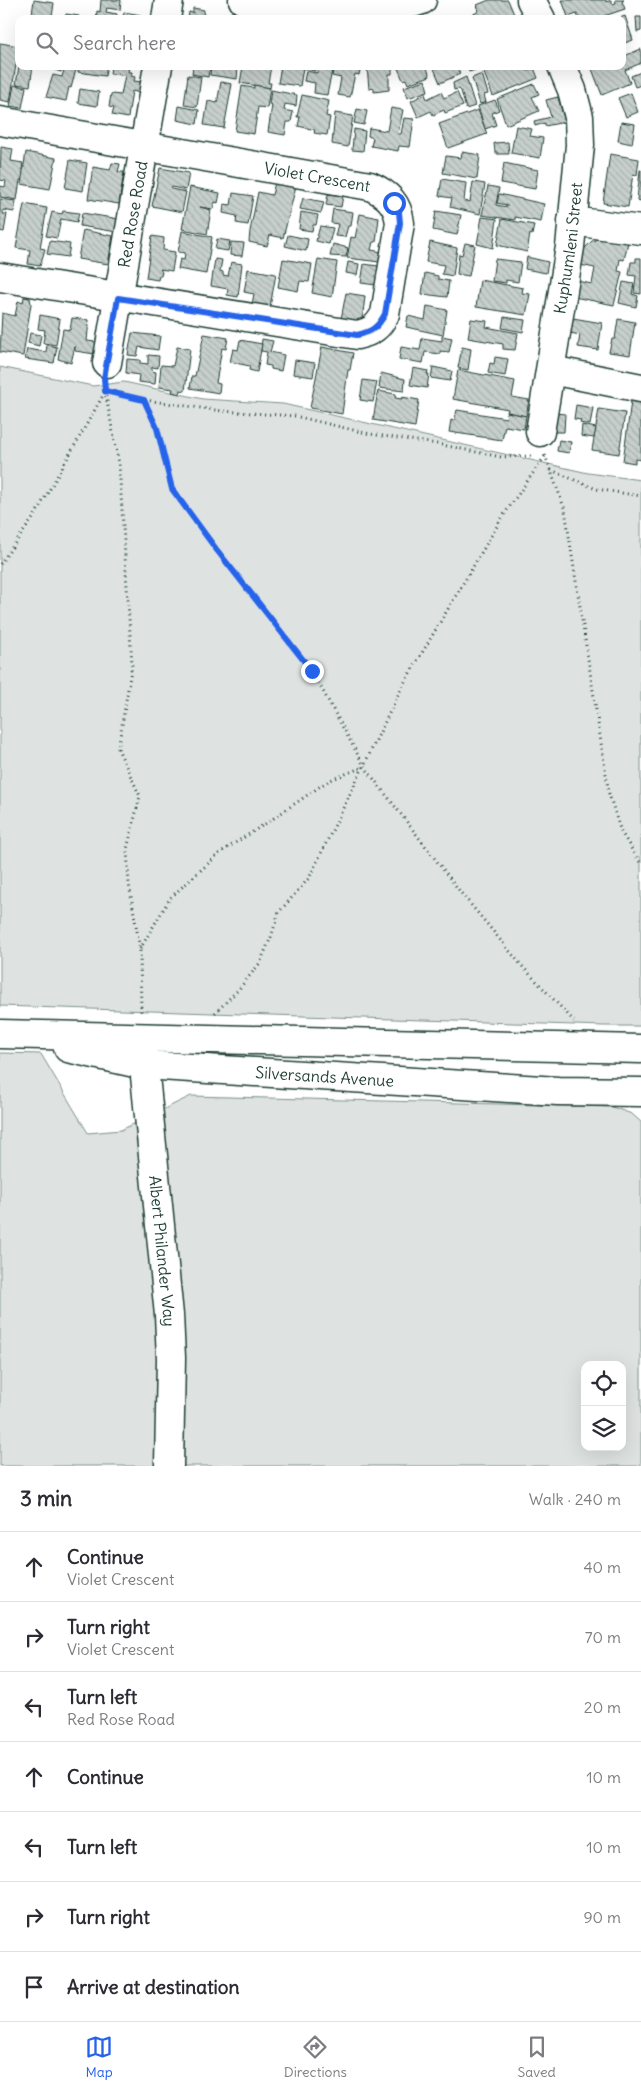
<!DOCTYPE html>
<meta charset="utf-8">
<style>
body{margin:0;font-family:Delius,sans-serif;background:#f2f2f3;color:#2b2b33}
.controls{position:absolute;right:15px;bottom:15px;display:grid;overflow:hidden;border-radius:10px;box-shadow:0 5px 20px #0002}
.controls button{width:45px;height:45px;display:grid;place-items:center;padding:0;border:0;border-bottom:1px solid #e1e1e2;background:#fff;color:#2b2b33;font:25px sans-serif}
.stop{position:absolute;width:15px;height:15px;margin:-11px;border:4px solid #2563eb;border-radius:50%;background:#fff}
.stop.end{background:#2563eb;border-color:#fff;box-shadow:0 1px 5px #0008}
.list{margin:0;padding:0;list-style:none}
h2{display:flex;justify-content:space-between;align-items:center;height:65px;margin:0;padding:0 20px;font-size:21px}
h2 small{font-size:16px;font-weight:400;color:#7c7c81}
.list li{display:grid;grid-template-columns:32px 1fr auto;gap:15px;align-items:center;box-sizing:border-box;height:70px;padding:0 20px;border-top:1px solid #e1e1e2}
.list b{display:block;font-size:19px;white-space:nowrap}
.list p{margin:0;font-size:16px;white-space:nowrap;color:#7c7c81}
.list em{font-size:16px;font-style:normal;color:#7c7c81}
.icon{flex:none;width:28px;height:28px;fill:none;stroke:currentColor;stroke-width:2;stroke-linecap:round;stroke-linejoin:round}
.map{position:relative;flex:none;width:641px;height:1466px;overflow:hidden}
.search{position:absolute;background:#fff;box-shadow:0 5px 20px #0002;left:15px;right:15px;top:15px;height:55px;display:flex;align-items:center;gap:12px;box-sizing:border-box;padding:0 18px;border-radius:10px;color:#7c7c81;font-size:19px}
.sheet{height:555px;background:#fff}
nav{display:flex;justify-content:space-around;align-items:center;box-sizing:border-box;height:70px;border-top:1px solid #e1e1e2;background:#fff;font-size:14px;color:#7c7c81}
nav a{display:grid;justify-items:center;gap:2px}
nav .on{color:#2563eb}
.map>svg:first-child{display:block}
.grass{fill:#dee3e2;stroke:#7e908b;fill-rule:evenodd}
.building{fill:url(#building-back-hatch);stroke:#1f3d34}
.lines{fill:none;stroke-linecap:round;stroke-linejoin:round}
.minor-casing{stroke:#1f3d34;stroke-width:31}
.path{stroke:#1f3d34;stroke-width:3;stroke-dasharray:1 4;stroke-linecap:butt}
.minor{stroke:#fff;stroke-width:28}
.route{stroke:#2563eb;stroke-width:6}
.labels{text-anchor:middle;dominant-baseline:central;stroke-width:4;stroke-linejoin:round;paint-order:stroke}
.street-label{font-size:16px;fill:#1f3d34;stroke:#fff}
</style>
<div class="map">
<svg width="641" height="1466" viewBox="0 0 641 1466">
<defs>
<pattern id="building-back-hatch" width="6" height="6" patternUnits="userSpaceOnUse" patternTransform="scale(1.25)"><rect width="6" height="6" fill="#c7cfcc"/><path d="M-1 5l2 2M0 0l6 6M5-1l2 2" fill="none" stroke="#aab3b0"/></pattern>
</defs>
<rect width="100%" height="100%" fill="#fff"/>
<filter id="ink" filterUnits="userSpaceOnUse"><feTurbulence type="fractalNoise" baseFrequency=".02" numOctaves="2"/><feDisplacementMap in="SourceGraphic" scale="10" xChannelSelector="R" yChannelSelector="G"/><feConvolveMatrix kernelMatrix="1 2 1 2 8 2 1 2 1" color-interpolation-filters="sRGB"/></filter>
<g filter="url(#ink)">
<g class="grass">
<polygon points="0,367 93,386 124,382 203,399 283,404 588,473 641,480 641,1026 604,1026 0,1006"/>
<path d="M0 1053 41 1054 88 1133 121 1130 191 1096 612 1107 632 1114 641 1122V1466H0ZM585 1365H622V1447H585Z"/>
</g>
<g class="building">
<polygon points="34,0 54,3 52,17 46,16 46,19 37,19 38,15 32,14"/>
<polygon points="101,0 121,0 120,10 107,8 106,12 117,14 116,19 96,19 97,11 100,12"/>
<polygon points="489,0 508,0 516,19 465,19 479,11 477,5"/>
<polygon points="562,0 606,0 606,2 611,0 613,4 616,3 615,0 624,0 622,1 625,9 595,19 579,19 577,14 568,17"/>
<polygon points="193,8 204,10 203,15 214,17 214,19 188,19 189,12 193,13"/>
<polygon points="124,12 141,15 140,19 123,19"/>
<polygon points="231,12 251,15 251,19 219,19 219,17 230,18"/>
<polygon points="66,14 79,16 79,19 65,19"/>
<polygon points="251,15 268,18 268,19 251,19"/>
<polygon points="625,16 633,40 622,44 622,19 617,19"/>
<polygon points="636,17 641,17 641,31 637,32"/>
<polygon points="0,43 19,46 10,102 0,100"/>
<polygon points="641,49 641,63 625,70 630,83 602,95 592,69 599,66 622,66 622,57"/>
<polygon points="19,66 33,66 30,86 16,84"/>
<polygon points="52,66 62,66 61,72 52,69"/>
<polygon points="65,66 77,66 71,88 69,87 66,101 46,97 53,75 62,77"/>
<polygon points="79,66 107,66 105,76 78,72"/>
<polygon points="111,66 129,66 128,72 132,72 131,76 135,77 134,81 142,82 140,93 132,91 128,118 112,115 114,108 109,107 111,94 121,95 125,75 110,74"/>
<polygon points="193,66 210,66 208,77 192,74"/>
<polygon points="211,66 238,66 237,79 210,75"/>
<polygon points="243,66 271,66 268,83 271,83 270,88 240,83"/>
<polygon points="281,66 316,66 315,71 303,68 300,86 278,83"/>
<polygon points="318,66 333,66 327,95 314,93 315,83 304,81 306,71 317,73"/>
<polygon points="334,66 361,66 359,75 355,74 350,97 338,95 341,78 332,76"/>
<polygon points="367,66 392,66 392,74 389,74 389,90 374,92 374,88 369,89"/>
<polygon points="397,66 426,66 430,76 408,84 406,79 403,80"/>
<polygon points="433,66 457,66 460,74 440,83"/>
<polygon points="467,66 480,66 481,68 469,72"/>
<polygon points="500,66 525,66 527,71 534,68 538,78 493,96 484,73"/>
<polygon points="641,72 641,85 635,87 631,76"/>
<polygon points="482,74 488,94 484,95 486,102 480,104 472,78"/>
<polygon points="188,75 201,77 197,107 184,105"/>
<polygon points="466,77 475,106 466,109 461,91 459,89 454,90 453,83"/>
<polygon points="425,80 428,91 408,98 404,87"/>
<polygon points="221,82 232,84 224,128 204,125 208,101 217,103"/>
<polygon points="534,84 539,94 532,97 539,111 506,125 497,99"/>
<polygon points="14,85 26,87 22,108 10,106"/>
<polygon points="254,85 270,88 267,108 258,107 254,134 235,131 242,86 254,88"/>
<polygon points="80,89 99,92 97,106 78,103"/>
<polygon points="271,90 297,95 296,106 285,104 284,110 293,112 291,122 287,122 285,135 268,132 272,105 269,104"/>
<polygon points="441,92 444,98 457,92 463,106 445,113 444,110 433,115 431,111 418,117 411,101 425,94 427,99"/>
<polygon points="631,93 638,112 626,117 618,98"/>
<polygon points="302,95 329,101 326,116 330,117 327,135 314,133 315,130 298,126 300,117 297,117"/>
<polygon points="558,97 565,122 545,126 545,123 535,126 534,121 551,117 546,100"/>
<polygon points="495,100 499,110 492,113 496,125 485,129 478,106"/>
<polygon points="179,106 199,110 197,124 177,120"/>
<polygon points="391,108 403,110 398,134 401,134 404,118 414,119 410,147 399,146 398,151 371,146 373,138 368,136 369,128 387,131"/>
<polygon points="357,109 367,111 364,125 354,123"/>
<polygon points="478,110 487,134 448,148 439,124"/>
<polygon points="335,113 353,116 348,147 332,144"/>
<polygon points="621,122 635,124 632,144 618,141"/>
<polygon points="516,126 532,129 530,136 543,138 540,158 511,153"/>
<polygon points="354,129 365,131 363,151 352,150"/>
<polygon points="508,142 509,154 497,154 497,152 495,152 494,143"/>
<polygon points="1,147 13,149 11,161 23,163 22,169 24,170 22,180 20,180 17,200 0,197 0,186 5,187 6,181 0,180"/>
<polygon points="26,152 56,158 50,189 21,184"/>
<polygon points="462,152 480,155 477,179 443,173 446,156 461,158"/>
<polygon points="610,154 639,159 637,175 633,174 628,207 603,203"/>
<polygon points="70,160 87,163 83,191 65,188"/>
<polygon points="112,163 120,164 118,172 124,172 119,204 88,199 93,167 110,170"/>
<polygon points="504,163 538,170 535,189 501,183"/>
<polygon points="160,168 189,173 186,190 172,187 171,189 186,192 182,212 152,206"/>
<polygon points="640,170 641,170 641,201 637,200"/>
<polygon points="442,179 466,183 464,201 470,202 473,182 485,184 480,214 450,207 452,198 439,196"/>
<polygon points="275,182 296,186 283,238 270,235 267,246 249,242 250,231 258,192 272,195"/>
<polygon points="488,186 499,188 496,205 507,207 507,205 497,203 499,194 544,204 541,222 515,217 515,220 482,215"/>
<polygon points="190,187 220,193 218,203 215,202 213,209 200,207 211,210 207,234 182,229"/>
<polygon points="233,193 253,196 248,225 236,223 237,216 223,213 224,204 231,205"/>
<polygon points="328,194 343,196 341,207 326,205"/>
<polygon points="303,198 324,202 321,213 300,209"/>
<polygon points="0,199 16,201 14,212 3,210 3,214 7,214 4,232 0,231"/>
<polygon points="24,204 47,208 40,248 45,249 40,266 28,264 30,250 16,248"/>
<polygon points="333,209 353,212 351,226 348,226 345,237 335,236 338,224 331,223"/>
<polygon points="63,211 79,213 77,222 61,219 57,238 46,236 52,212 62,214"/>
<polygon points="436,211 461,215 457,235 433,230"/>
<polygon points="301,212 318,215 316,225 313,225 312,231 299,229"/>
<polygon points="82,213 119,219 117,232 80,226"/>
<polygon points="360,214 379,218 376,242 373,242 371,250 382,252 380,262 347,258 351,237 355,238"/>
<polygon points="482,217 497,219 493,248 477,244"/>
<polygon points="502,219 534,225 532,235 530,234 527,252 497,245"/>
<polygon points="320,226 333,228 329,244 316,241"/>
<polygon points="83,230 113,236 108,264 78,259"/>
<polygon points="182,231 212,237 206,274 178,269 180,259 184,260 185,253 178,252"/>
<polygon points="288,235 308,239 306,251 285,246"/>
<polygon points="152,236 164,238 163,250 175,252 172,271 160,269 162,272 161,276 159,276 158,280 146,278"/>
<polygon points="604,237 628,242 624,260 620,259 618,271 622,272 614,305 574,297 577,281 592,284 595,268 580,265 582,251 592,241"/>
<polygon points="217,239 230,241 228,251 215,249"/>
<polygon points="50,241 70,244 68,257 47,254"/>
<polygon points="231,242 244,243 242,256 230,255"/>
<polygon points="430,242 457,248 453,276 442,274 444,265 426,262"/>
<polygon points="465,243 475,245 469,276 457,274 459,254 462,255"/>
<polygon points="333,244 348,248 346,257 330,256"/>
<polygon points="527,257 548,262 546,273 525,269"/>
<polygon points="636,258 641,258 641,294 634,293 636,276 629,275 631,262 636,262"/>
<polygon points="215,259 222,260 220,271 223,272 223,275 228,276 231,262 242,264 238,297 227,295 228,289 211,286"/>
<polygon points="283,259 312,264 309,282 300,281 298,291 278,287"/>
<polygon points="318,259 337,262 332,297 312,293"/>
<polygon points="495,259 521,262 518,282 506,280 506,283 492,281"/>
<polygon points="348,262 359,264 357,275 346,273"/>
<polygon points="364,264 378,266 376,285 361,283"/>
<polygon points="248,269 276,274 269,312 251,309 254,294 244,292"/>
<polygon points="425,273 438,276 438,279 449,281 447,297 422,294"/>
<polygon points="480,280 523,288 522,293 530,294 526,315 476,307"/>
<polygon points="623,282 634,284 632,294 638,296 636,307 619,303"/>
<polygon points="346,293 365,296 362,322 341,319"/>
<polygon points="24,297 30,298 31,304 23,356 0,352 2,313 15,316 18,301 23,303"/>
<polygon points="427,306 447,310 443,335 406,327 408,316 425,320"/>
<polygon points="40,315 60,319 56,345 43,343 45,330 38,329"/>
<polygon points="504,317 525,320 523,332 502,328"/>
<polygon points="72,318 89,320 87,341 96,342 95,354 75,351 75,346 71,363 58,359 63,329 70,330"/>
<polygon points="573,318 602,323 598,350 578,347 580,335 570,333"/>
<polygon points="471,319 487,321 486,327 518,333 515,350 503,349 503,344 468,338"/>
<polygon points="618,319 635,322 630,355 609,352 612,339 615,339"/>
<polygon points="30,333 41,335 39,346 28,343"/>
<polygon points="132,333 160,336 158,350 139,347 137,356 128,355"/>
<polygon points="204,334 228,338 226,349 222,348 216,383 220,384 219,393 190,388 192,376 195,376"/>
<polygon points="442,336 452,338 449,352 440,351 440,354 425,352 423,363 399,359 401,347 420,350 422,338 442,341"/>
<polygon points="262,339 273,341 270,352 284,355 281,371 271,369 271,366 265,365 267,352 261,351"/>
<polygon points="240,340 262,344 257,372 249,370 250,366 230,362 233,349 238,350"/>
<polygon points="47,345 57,347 54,363 25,359 27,349 46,352"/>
<polygon points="177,347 190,349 185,391 181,390 180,394 172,392 173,389 159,387 161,365 173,366"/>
<polygon points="322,347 353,353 350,370 348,370 342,414 310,408"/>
<polygon points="462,347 471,349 468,370 458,368"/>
<polygon points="148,355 159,356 158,368 152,367 152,371 156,372 155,384 138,382 139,375 126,373 127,359 140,360 140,363 148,364"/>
<polygon points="495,357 508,359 505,376 488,373 490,363 494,364"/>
<polygon points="295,360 315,363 313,377 293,374"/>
<polygon points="433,367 452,371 450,381 431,378"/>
<polygon points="413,368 428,371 427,374 429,374 427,388 410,385"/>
<polygon points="458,370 515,381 512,397 529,400 526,416 507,412 508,409 453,399"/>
<polygon points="381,373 405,379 404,391 379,388"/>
<polygon points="363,380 377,382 373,402 360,400"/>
<polygon points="378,391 396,394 395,398 402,399 402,397 419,400 415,427 373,420"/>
<polygon points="631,401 641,403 641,460 635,459 635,463 623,461"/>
<polygon points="576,405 593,408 590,425 580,423 581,420 574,419"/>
<polygon points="599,409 625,413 619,454 592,450"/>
<polygon points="457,410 506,418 507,412 526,416 524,429 505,426 502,440 449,432 451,420 454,421"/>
<polygon points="554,413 565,414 564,432 553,432"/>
<polygon points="582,425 596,428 594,438 581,436"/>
<polygon points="559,440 571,442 569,453 557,451"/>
</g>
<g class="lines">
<g class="minor-casing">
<g id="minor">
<path d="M243 0C301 10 365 20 422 0"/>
<polyline points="531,0 541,19"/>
<polyline points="166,19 169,0"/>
<path id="s1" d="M0 121 370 186C388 194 398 204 400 223L385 314C378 327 372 332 357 335L0 277"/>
<polyline points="572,221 641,230"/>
<path id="s2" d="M107 363 158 66"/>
<polyline points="551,370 641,388"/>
<path id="s3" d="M540 432 570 247 580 145 579 117 572 90 562 66"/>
<polyline points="0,1034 641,1049"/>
<path id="s4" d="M142 1046 169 1315 171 1358 169 1466"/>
<path id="s5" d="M68 1048 144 1065 558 1091 641 1092"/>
</g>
</g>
<g class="path">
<polyline points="105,388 105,391 144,400 157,428 172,489 216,549 312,671 364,766 462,894 522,966 574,1021"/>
<polyline points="105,391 119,464 132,664 118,749 140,796 127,849 129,884 140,949 141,1013"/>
<polyline points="145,400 222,411 295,416 370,434 437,444 501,457 531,456"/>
<polyline points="545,455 565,510 609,794 621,832 641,864"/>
<polyline points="551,470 596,489 641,496"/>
<polyline points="0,564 34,517 105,392"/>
<polyline points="140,949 170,898 221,852 268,822 328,781 363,767"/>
<polyline points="215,1013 239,989 260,963 271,937 279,912 309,878 403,685 503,516 545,456"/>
</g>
<use href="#minor" class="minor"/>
</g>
</g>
<g class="lines" filter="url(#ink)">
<path class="route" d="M312 671 216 549 172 489 157 428 144 400 105 391 104 378 118 298 357 335C372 332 378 327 385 314L400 223 399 212 394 203"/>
</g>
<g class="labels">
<g class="street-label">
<text stroke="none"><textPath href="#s1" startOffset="322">Violet Crescent</textPath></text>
<text stroke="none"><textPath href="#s2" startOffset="151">Red Rose Road</textPath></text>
<text stroke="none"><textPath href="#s3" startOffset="186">Kuphumleni Street</textPath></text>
<text stroke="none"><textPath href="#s5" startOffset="259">Silversands Avenue</textPath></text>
<text stroke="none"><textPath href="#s4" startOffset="206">Albert Philander Way</textPath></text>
</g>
</g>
</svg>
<div class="controls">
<button><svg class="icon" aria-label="locate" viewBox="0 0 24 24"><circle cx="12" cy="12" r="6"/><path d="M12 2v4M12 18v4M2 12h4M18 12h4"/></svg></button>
<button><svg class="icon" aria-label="layers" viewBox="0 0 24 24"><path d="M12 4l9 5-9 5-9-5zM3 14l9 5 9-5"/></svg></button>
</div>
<div class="stop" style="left:394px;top:203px"></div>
<div class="stop end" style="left:312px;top:671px"></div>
<div class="search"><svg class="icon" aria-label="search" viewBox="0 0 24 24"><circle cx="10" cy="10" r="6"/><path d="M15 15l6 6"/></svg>Search here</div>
</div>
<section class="sheet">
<h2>3 min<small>Walk · 240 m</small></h2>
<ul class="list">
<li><svg class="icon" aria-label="ahead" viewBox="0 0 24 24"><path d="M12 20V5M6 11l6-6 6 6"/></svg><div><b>Continue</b><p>Violet Crescent</p></div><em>40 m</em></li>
<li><svg class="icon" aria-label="right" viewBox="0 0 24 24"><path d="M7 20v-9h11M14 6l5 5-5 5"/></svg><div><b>Turn right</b><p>Violet Crescent</p></div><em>70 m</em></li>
<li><svg class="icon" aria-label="left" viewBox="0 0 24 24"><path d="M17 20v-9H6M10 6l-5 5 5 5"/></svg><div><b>Turn left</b><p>Red Rose Road</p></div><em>20 m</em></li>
<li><svg class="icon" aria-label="ahead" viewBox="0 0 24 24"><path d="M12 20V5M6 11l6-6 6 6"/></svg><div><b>Continue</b></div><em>10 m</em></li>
<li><svg class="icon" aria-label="left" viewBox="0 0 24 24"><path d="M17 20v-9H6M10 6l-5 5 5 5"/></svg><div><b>Turn left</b></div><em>10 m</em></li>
<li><svg class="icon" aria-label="right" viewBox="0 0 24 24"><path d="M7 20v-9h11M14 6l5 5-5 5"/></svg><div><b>Turn right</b></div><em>90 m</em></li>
<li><svg class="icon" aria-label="arrive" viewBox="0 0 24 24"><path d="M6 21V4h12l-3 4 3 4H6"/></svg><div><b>Arrive at destination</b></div></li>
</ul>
</section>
<nav>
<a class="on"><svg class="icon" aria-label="map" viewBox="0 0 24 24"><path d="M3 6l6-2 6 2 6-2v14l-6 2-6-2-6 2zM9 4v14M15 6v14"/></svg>Map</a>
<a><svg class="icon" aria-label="directions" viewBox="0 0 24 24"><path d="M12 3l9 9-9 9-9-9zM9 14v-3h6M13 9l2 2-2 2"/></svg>Directions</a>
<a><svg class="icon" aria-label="saved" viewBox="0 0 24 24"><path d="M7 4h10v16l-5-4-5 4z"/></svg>Saved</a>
</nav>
